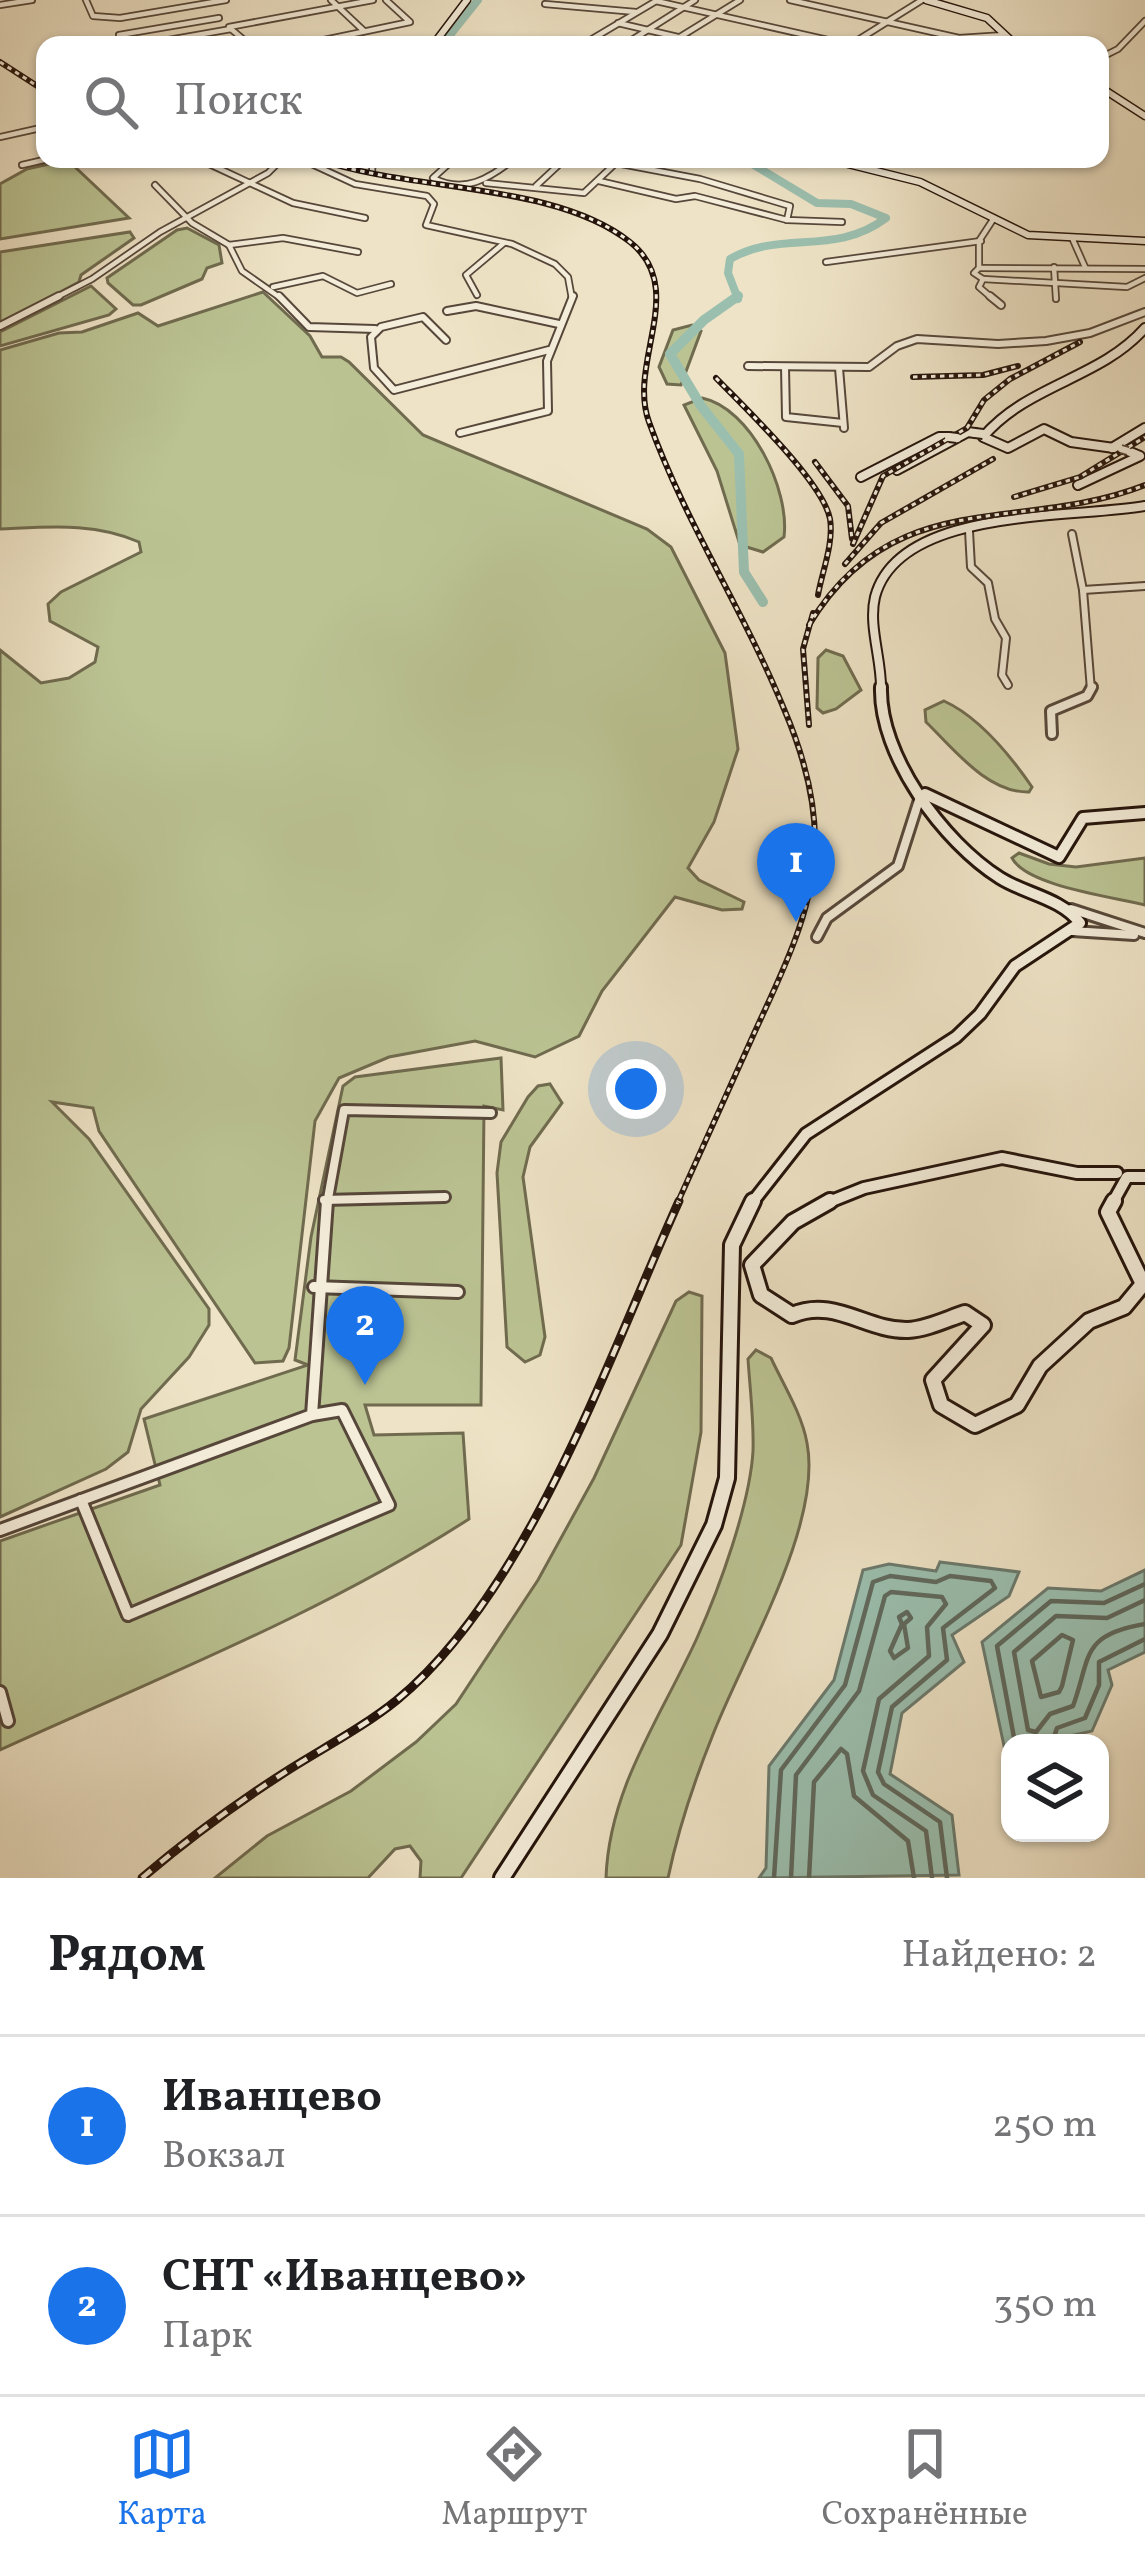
<!DOCTYPE html>
<html lang="ru">
<meta charset="utf-8">
<style>
body{margin:0;font-family:Vollkorn,serif;background:#f6f6f6;color:#202124}
.controls{position:absolute;right:36px;bottom:36px;display:grid;overflow:hidden;border-radius:24px;box-shadow:0 3px 9px #0004}
.controls button{width:108px;height:108px;display:grid;place-items:center;padding:0;border:0;border-bottom:3px solid #e0e0e0;background:#fff;color:#202124;font:60px sans-serif}
.you{position:absolute;left:636px;top:1089px;width:42px;height:42px;margin:-30px;border:9px solid #fff;border-radius:50%;background:#1a73e8;box-shadow:0 0 0 18px #1a73e833}
.badge{display:grid;place-items:center;width:78px;height:78px;border-radius:50%;background:#1a73e8;color:#fff;font-size:39px;font-weight:700}
.pin{position:absolute;translate:-50% -99px;filter:drop-shadow(0 3px 6px #0008)}
.pin::after{content:'';position:absolute;top:63px;width:42px;height:36px;background:inherit;clip-path:polygon(0 0,100% 0,50% 100%)}
.list{margin:0;padding:0;list-style:none}
h2{display:flex;justify-content:space-between;align-items:center;height:156px;margin:0;padding:0 48px;font-size:51px}
h2 small{font-size:39px;font-weight:400;color:#757577}
.list li{display:grid;grid-template-columns:78px 1fr auto;gap:36px;align-items:center;box-sizing:border-box;height:180px;padding:0 48px;border-top:3px solid #e0e0e0}
.list b{display:block;font-size:45px;white-space:nowrap}
.list p{margin:0;font-size:39px;white-space:nowrap;color:#757577}
.list em{font-size:39px;font-style:normal;color:#757577}
.icon{flex:none;width:66px;height:66px;fill:none;stroke:currentColor;stroke-width:2;stroke-linecap:round;stroke-linejoin:round}
.map{position:relative;flex:none;width:1145px;height:1878px;overflow:hidden}
.search{position:absolute;background:#fff;box-shadow:0 3px 9px #0004;left:36px;right:36px;top:36px;height:132px;display:flex;align-items:center;gap:30px;box-sizing:border-box;padding:0 42px;border-radius:24px;color:#757577;font-size:45px}
.sheet{height:516px;background:#fff}
nav{display:flex;justify-content:space-around;align-items:center;box-sizing:border-box;height:168px;border-top:3px solid #e0e0e0;background:#fff;font-size:33px;color:#757577}
nav a{display:grid;justify-items:center;gap:6px}
nav .on{color:#1a73e8}
.map>svg:first-child{display:block}
.green{fill:#bbc393;stroke:#706b4f;stroke-width:3}
.water{fill:#9bbfaf;stroke:#6b7a6d;stroke-width:3}
.lines{fill:none;stroke-linecap:round;stroke-linejoin:round}
.shore{stroke:#60695d;stroke-width:4.5}
.river-far1{stroke:#9bbfaf;stroke-width:8}
.river{stroke:#9bbfaf;stroke-width:10}
.street-far3-casing{stroke:#56473a;stroke-width:8}
.street-far2-casing{stroke:#56473a;stroke-width:10}
.street-far1-casing{stroke:#56473a;stroke-width:14}
.street-casing{stroke:#56473a;stroke-width:16}
.secondary-far3-casing{stroke:#24130b;stroke-width:9}
.secondary-far2-casing{stroke:#24130b;stroke-width:12}
.secondary-far1-casing{stroke:#24130b;stroke-width:16}
.secondary-casing{stroke:#24130b;stroke-width:20}
.street-far3{stroke:#f4edda;stroke-width:4.5}
.street-far2{stroke:#f4edda;stroke-width:6}
.street-far1{stroke:#f4edda;stroke-width:8}
.street{stroke:#f4edda;stroke-width:10}
.secondary-far3{stroke:#f4edda;stroke-width:6}
.secondary-far2{stroke:#f4edda;stroke-width:8}
.secondary-far1{stroke:#f4edda;stroke-width:10}
.secondary{stroke:#f4edda;stroke-width:14}
.rail-far1-casing{stroke:#24130b;stroke-width:6}
.rail-casing{stroke:#24130b;stroke-width:9}
.rail-far1{stroke:#f4edda;stroke-width:3;stroke-dasharray:4.5;stroke-linecap:butt}
.rail{stroke:#f4edda;stroke-width:4.5;stroke-dasharray:12;stroke-linecap:butt}
.street-bridge-casing{stroke:#56473a;stroke-width:10;stroke-linecap:butt}
.secondary-bridge-casing{stroke:#24130b;stroke-width:12;stroke-linecap:butt}
.street-bridge{stroke:#f4edda;stroke-width:6}
.secondary-bridge{stroke:#f4edda;stroke-width:8}
</style>
<div class="map">
<svg width="1145" height="1878" viewBox="0 0 1145 1878">
<rect width="100%" height="100%" fill="#eee3c6"/>
<filter id="stains"><feTurbulence type="fractalNoise" baseFrequency=".00167" numOctaves="4"/><feColorMatrix values="0 0 0 0 .2 0 0 0 0 .09 0 0 0 0 .02 0 0 0 .5 -.17"/></filter>
<radialGradient id="worn" r=".72"><stop offset=".6" stop-color="#630" stop-opacity="0"/><stop offset="1" stop-color="#630" stop-opacity=".3"/></radialGradient>
<g class="green">
<polygon points="62,161 75,167 129,218 0,239 0,184 27,169"/>
<polygon points="187,228 219,245 222,263 207,268 202,279 141,305 133,305 108,283 107,278 177,230"/>
<polygon points="130,232 134,238 81,275 79,282 0,324 0,252"/>
<polygon points="91,286 116,309 109,315 0,346 0,332"/>
<path d="M263 292 310 336 322 357H341L349 362 423 435 647 529 671 547 725 653 738 749 714 822 688 868 699 880 744 902 742 909 722 910 675 897 602 991 579 1036 535 1057 475 1041 389 1057 339 1078 315 1121 289 1348 283 1361 255 1363 99 1131 93 1108 52 1102 89 1139 209 1309V1325L189 1357 141 1409 128 1452 106 1469 0 1517V650L41 683 69 678 95 662 98 647 50 621 48 604 61 592 141 552 139 542C94 522 48 527 0 529V350L59 333 82 332 138 313 158 326Z"/>
<polygon points="692,325 701,331 681,385 667,384 659,367 673,330"/>
<path d="M702 398C751 408 790 490 784 537L763 552 740 545 717 471 684 405Z"/>
<polygon points="826,650 843,656 861,690 836,709 823,713 817,708 818,658"/>
<path d="M944 701C979 717 1010 755 1032 787L1029 792C987 793 953 748 926 722L925 710Z"/>
<path d="M1019 853 1049 864 1076 867 1145 858V905C1114 897 1026 886 1012 858Z"/>
<path d="M501 1058 503 1110 484 1106 481 1405H365L374 1435 463 1433 469 1519C323 1613 158 1678 0 1750V1541L160 1485 144 1419 308 1365 295 1360 311 1237 343 1086 355 1077Z"/>
<polygon points="550,1084 562,1103 530,1147 523,1177 545,1337 540,1355 525,1362 507,1347 497,1173 501,1142 528,1097 538,1086"/>
<polygon points="689,1292 702,1296 701,1432 681,1545 461,1878 420,1878 421,1861 410,1846 395,1849 368,1878 215,1878 267,1836 351,1791 416,1742 456,1704 538,1580 594,1478 676,1301"/>
<path d="M756 1350 771 1358C783 1384 802 1414 807 1443 823 1526 741 1660 712 1737 694 1782 678 1830 668 1878H606C609 1788 661 1717 697 1638 719 1589 750 1504 753 1451 754 1421 750 1389 748 1359Z"/>
</g>
<g class="water">
<polygon points="940,1562 1019,1572 1009,1596 952,1635 964,1662 902,1713 890,1774 952,1815 959,1875 759,1878 766,1868 769,1766 834,1680 863,1570 889,1564 936,1571"/>
<polygon points="1145,1570 1145,1652 1108,1670 1112,1685 1092,1731 1065,1737 1062,1743 1010,1743 1010,1774 982,1642 1048,1588 1101,1591"/>
</g>
<g class="lines">
<g class="shore">
<path d="M1145 1600 1107 1618 1056 1616 1014 1652 1028 1730 1036 1732 1050 1714 1073 1706C1091 1657 1080 1635 1145 1624"/>
<polygon points="907,1612 911,1618 904,1624 908,1648 894,1658 890,1651 902,1624 899,1617"/>
<polygon points="1062,1635 1073,1640 1062,1686 1059,1692 1041,1697 1032,1661"/>
<polyline points="1015,1743 997,1646 1051,1601 1104,1603 1145,1584"/>
<polyline points="1052,1743 1057,1728 1085,1718 1099,1685 1099,1662 1145,1639"/>
<polyline points="774,1878 781,1770 845,1685 873,1582 890,1576 936,1582 950,1576 991,1581 995,1588 943,1628 947,1660 892,1707 878,1772 884,1784 940,1822 947,1878"/>
<polyline points="791,1878 796,1775 859,1691 885,1596 891,1592 942,1597 946,1604 927,1627 929,1656 879,1699 863,1771 873,1795 926,1831 932,1878"/>
<polyline points="809,1878 814,1782 841,1749 847,1754 854,1796 908,1841 914,1878"/>
</g>
<g class="river-far1">
<polyline points="442,45 478,0"/>
<path d="M738 299 728 273 730 259C783 229 834 257 886 218L851 204 817 203 744 159"/>
</g>
<polyline class="river" points="738,296 704,320 670,354 701,406 739,454 744,572 763,602"/>
<g class="street-far3-casing">
<g id="street-far3">
<polyline points="86,0 93,16 120,18 226,0"/>
<polyline points="331,0 364,31"/>
<polyline points="790,0 959,38 1005,35"/>
<polyline points="656,1 850,45"/>
<polyline points="545,4 636,12"/>
<polyline points="0,5 32,0"/>
<polyline points="618,23 712,45"/>
<polyline points="229,27 373,0"/>
<polyline points="231,29 250,45"/>
<polyline points="119,35 219,18"/>
<polyline points="140,45 231,29"/>
<polyline points="300,45 410,22 386,0"/>
<polyline points="582,45 656,1"/>
<polyline points="624,45 695,0"/>
<polyline points="667,45 740,0"/>
<polyline points="850,45 922,0"/>
<polyline points="1100,58 1118,49 1145,21"/>
<polyline points="0,137 45,127"/>
<polyline points="301,159 355,184 427,196 434,204 426,225 512,244 555,264 568,277 572,299"/>
<path d="M454 159 433 178C464 194 489 179 514 159"/>
<polyline points="595,159 700,179 790,206 787,220"/>
<polyline points="207,163 293,203 365,218"/>
<polyline points="22,165 48,159"/>
<polyline points="372,172 373,159"/>
<polyline points="599,181 676,199 695,196 787,220 842,222"/>
<polyline points="486,183 584,193 619,160"/>
<polyline points="155,185 192,223 229,245 242,271 282,299"/>
<polyline points="536,186 565,159"/>
<polyline points="1073,240 1085,267"/>
<polyline points="229,245 283,238 358,252"/>
<polyline points="826,262 981,241"/>
<polyline points="1054,267 1056,299"/>
<polyline points="979,268 1145,269"/>
<polyline points="983,279 1127,287 1145,278"/>
<polyline points="273,287 323,276 357,293 391,284"/>
<polyline points="477,295 466,275 504,243"/>
<polyline points="53,299 92,279 160,232 268,173 282,159"/>
<polyline points="993,299 979,287 983,279 974,273 979,268 979,241 994,218"/>
</g>
</g>
<g class="street-far2-casing">
<g id="street-far2">
<polyline points="279,296 309,327 375,329"/>
<polyline points="990,296 1001,305"/>
<polyline points="447,311 476,306 559,324"/>
<polyline points="0,326 59,296"/>
<polyline points="446,340 423,317 381,327 371,337 374,368 394,390 549,350"/>
<polyline points="748,366 869,367 897,346 917,339 998,344 1046,341 1090,333 1145,312"/>
<polyline points="785,367 786,417 843,423"/>
<polyline points="839,368 844,428"/>
<polyline points="460,433 548,411 547,361 573,296"/>
<polyline points="969,531 971,567 988,583 995,619 1006,638 1002,675 1008,685"/>
<polyline points="1072,534 1083,590 1091,690"/>
<polyline points="1083,590 1145,586"/>
</g>
</g>
<g class="street-far1-casing">
<g id="street-far1">
<polyline points="1052,734 1051,711 1087,696 1092,687"/>
<polyline points="1071,909 1145,933"/>
<polyline points="1072,931 1134,935"/>
<polyline points="817,937 827,918 898,866 920,797"/>
<polyline points="324,1200 445,1197"/>
<polyline points="327,1204 344,1110 491,1113"/>
</g>
</g>
<g class="street-casing">
<g id="street">
<polyline points="314,1287 458,1292"/>
<polyline points="81,1500 128,1615 389,1505 342,1410 312,1415"/>
<polyline points="0,1530 312,1415 327,1201"/>
<polyline points="0,1692 8,1721"/>
</g>
</g>
<g class="secondary-far3-casing">
<g id="secondary-far3">
<polyline points="926,0 987,18 1016,45"/>
<polyline points="433,45 467,0"/>
<polyline points="1100,87 1145,116"/>
<polyline points="828,159 920,182 1028,235 1145,241"/>
</g>
</g>
<g class="secondary-far2-casing">
<g id="secondary-far2">
<polyline points="1112,448 1145,428"/>
<path d="M1121 449 1071 442 1044 429 1008 448 983 437C1028 384 1100 379 1145 328"/>
<polyline points="897,470 968,432 975,433"/>
<polyline points="861,477 939,437 949,437"/>
<polyline points="1078,485 1140,456 1128,451"/>
<path d="M881 690C882 660 868 626 875 597 899 506 1075 519 1145 506"/>
</g>
</g>
<g class="secondary-far1-casing">
<g id="secondary-far1">
<polyline points="925,794 1059,857 1083,818 1145,813"/>
<path d="M751 1204 806 1134 956 1037 980 1014 1015 966 1080 923C1061 898 1025 894 1000 878 943 842 879 755 881 687"/>
<polyline points="824,1204 864,1188 1002,1158 1077,1173 1117,1173"/>
<polyline points="1112,1204 1127,1177 1145,1177"/>
</g>
</g>
<g class="secondary-casing">
<g id="secondary">
<path d="M830 1201 793 1222 752 1265 761 1295 792 1315C835 1297 866 1331 908 1330 927 1329 947 1319 965 1313L983 1325 933 1380 941 1405 975 1425 1017 1405 1040 1366 1089 1321 1124 1307 1143 1284 1108 1212 1114 1201"/>
<polyline points="502,1878 660,1634 714,1525 727,1478 732,1245 753,1201"/>
</g>
</g>
<use href="#street-far3" class="street-far3"/>
<use href="#street-far2" class="street-far2"/>
<use href="#street-far1" class="street-far1"/>
<use href="#street" class="street"/>
<use href="#secondary-far3" class="secondary-far3"/>
<use href="#secondary-far2" class="secondary-far2"/>
<use href="#secondary-far1" class="secondary-far1"/>
<use href="#secondary" class="secondary"/>
<g class="rail-far1-casing">
<g id="rail-far1">
<polyline points="0,62 45,91"/>
<path d="M317 159C411 192 554 182 630 242 689 289 627 362 649 422 685 522 744 611 784 709 802 751 815 795 815 841 815 911 780 976 752 1038 727 1093 702 1148 677 1204"/>
<polyline points="913,377 983,375 1018,366"/>
<path d="M716 378C744 407 823 482 830 519 834 543 822 572 818 595"/>
<polyline points="815,462 848,506 852,539"/>
<polyline points="1014,497 1080,477 1145,437"/>
<polyline points="853,544 883,476 967,428 984,400 1010,379 1080,342"/>
<polyline points="845,564 881,523 993,459"/>
<path d="M809 625C894 483 1021 534 1145 485"/>
<polyline points="809,725 803,649 813,613"/>
</g>
</g>
<g class="rail-casing">
<path id="rail" d="M142 1878C189 1838 238 1802 290 1769 325 1747 365 1726 397 1700 529 1591 609 1356 679 1201"/>
</g>
<use href="#rail-far1" class="rail-far1"/>
<use href="#rail" class="rail"/>
<g class="street-bridge-casing">
<polyline id="street-bridge" points="1121,449 1128,451"/>
</g>
<g class="secondary-bridge-casing">
<g id="secondary-bridge">
<polyline points="975,433 983,434"/>
<polyline points="949,437 957,438"/>
</g>
</g>
<use href="#street-bridge" class="street-bridge"/>
<use href="#secondary-bridge" class="secondary-bridge"/>
</g>
<rect width="100%" height="100%" filter="url(#stains)"/>
<rect width="100%" height="100%" fill="url(#worn)"/>
</svg>
<div class="controls">
<button><svg class="icon" aria-label="layers" viewBox="0 0 24 24"><path d="M12 4l9 5-9 5-9-5zM3 14l9 5 9-5"/></svg></button>
</div>
<div class="you"></div>
<div class="pin badge" style="left:796px;top:922px">1</div>
<div class="pin badge" style="left:365px;top:1385px">2</div>
<div class="search"><svg class="icon" aria-label="search" viewBox="0 0 24 24"><circle cx="10" cy="10" r="6"/><path d="M15 15l6 6"/></svg>Поиск</div>
</div>
<section class="sheet">
<h2>Рядом<small>Найдено: 2</small></h2>
<ul class="list">
<li><span class="badge">1</span><div><b>Иванцево</b><p>Вокзал</p></div><em>250 m</em></li>
<li><span class="badge">2</span><div><b>СНТ «Иванцево»</b><p>Парк</p></div><em>350 m</em></li>
</ul>
</section>
<nav>
<a class="on"><svg class="icon" aria-label="map" viewBox="0 0 24 24"><path d="M3 6l6-2 6 2 6-2v14l-6 2-6-2-6 2zM9 4v14M15 6v14"/></svg>Карта</a>
<a><svg class="icon" aria-label="directions" viewBox="0 0 24 24"><path d="M12 3l9 9-9 9-9-9zM9 14v-3h6M13 9l2 2-2 2"/></svg>Маршрут</a>
<a><svg class="icon" aria-label="saved" viewBox="0 0 24 24"><path d="M7 4h10v16l-5-4-5 4z"/></svg>Сохранённые</a>
</nav>
